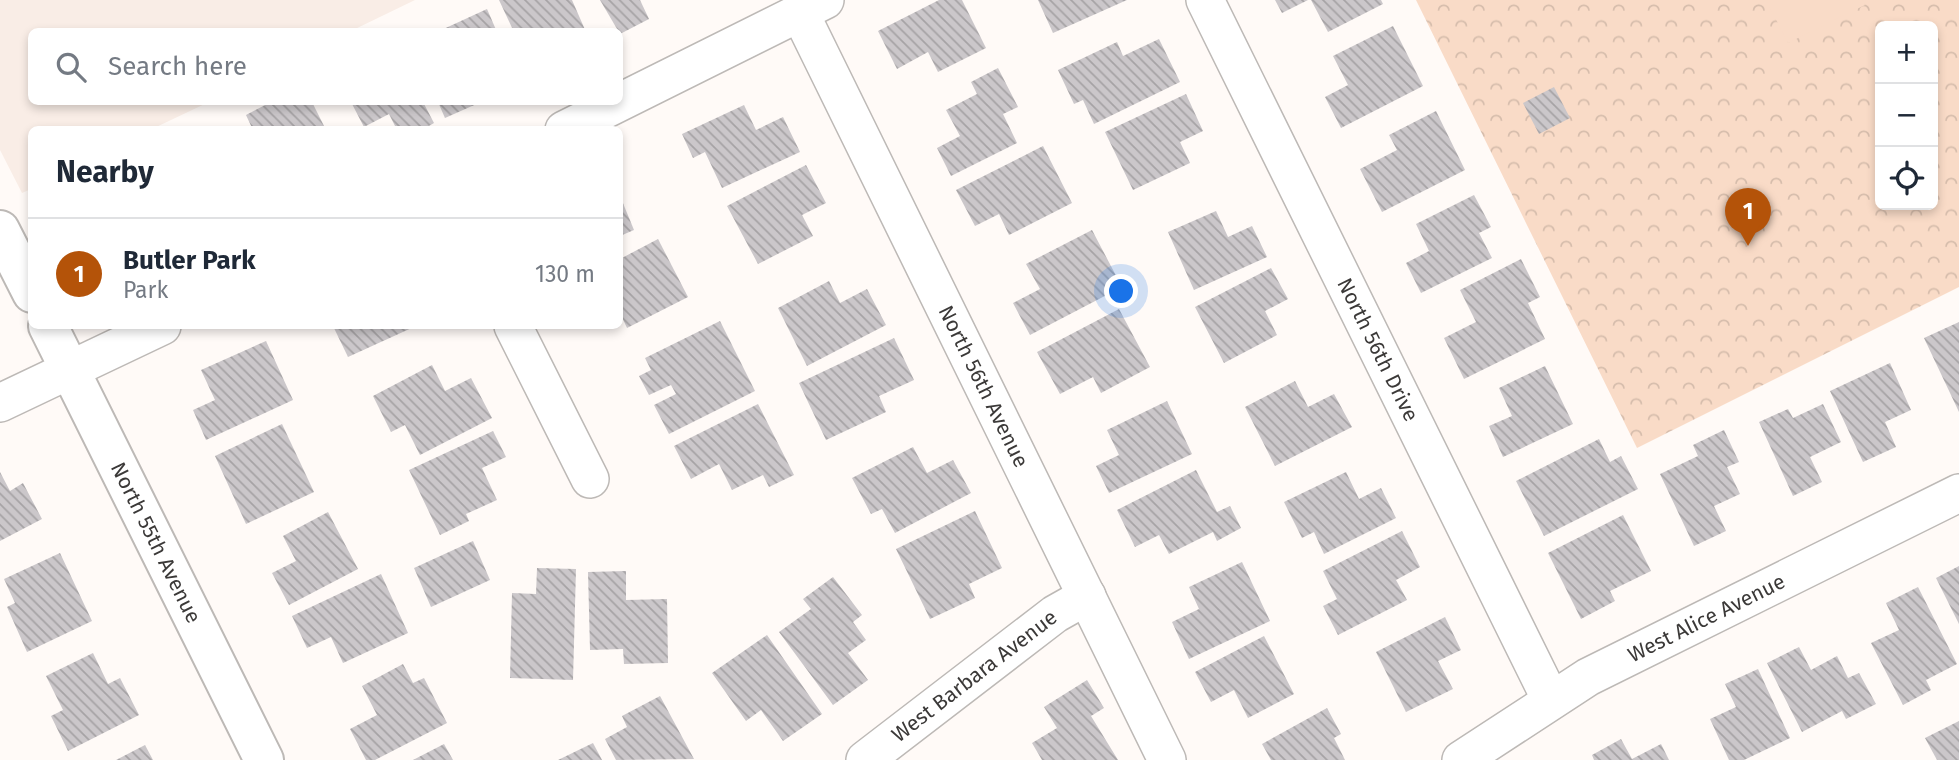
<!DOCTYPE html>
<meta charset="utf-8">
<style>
body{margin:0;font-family:"Fira Sans",sans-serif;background:#f6f6f7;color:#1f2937}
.controls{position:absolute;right:21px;top:21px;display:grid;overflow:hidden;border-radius:10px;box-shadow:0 4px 10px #0003}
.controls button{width:63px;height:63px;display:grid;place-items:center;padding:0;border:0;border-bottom:2px solid #e0e1e3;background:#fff;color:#1f2937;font:35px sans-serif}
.you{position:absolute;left:1122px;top:292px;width:24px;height:24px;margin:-18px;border:5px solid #fff;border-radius:50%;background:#1a73e8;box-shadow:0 0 0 10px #1a73e833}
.badge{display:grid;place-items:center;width:46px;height:46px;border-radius:50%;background:#b45309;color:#fff;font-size:23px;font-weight:700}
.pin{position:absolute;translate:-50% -58px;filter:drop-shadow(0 2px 4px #0008)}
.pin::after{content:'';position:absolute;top:37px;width:24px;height:21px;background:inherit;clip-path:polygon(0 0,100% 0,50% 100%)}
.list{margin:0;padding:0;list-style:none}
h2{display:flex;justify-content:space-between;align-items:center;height:91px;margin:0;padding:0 28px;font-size:30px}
h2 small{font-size:23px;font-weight:400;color:#747a83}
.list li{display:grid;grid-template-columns:46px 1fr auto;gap:21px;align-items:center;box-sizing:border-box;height:112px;padding:0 28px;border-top:2px solid #e0e1e3}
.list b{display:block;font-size:26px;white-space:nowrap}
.list p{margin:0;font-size:23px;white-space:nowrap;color:#747a83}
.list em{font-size:23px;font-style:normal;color:#747a83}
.icon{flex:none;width:38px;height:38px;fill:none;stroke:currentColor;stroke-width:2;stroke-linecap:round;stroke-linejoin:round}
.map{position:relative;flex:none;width:1959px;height:760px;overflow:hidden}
.search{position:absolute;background:#fff;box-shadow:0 4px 10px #0003;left:28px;top:28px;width:595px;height:77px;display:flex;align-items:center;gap:18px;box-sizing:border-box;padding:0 24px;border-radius:10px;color:#747a83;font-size:26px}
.panel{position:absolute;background:#fff;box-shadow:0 4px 10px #0003;left:28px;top:126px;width:595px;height:203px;border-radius:10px}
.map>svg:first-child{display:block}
.built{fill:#f9ede6}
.park{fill:url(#park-crowns);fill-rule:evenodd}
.garden{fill:#f9dbc7}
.building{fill:url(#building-back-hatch)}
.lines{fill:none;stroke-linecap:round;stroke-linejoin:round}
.street-casing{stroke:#bdb9b6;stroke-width:40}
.secondary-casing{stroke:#bdb9b6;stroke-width:42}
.street{stroke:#fff;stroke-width:37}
.secondary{stroke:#fff;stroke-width:38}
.labels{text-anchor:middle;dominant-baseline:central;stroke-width:6;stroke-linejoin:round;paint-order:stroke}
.street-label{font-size:21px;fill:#3b3938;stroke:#fff}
</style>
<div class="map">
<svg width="1959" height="760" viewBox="0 0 1959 760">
<defs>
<pattern id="park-crowns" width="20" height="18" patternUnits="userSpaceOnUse" patternTransform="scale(1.75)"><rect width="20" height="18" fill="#f9dbc7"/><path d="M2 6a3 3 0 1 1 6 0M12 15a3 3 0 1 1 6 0" fill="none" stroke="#d6bdac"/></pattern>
<pattern id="building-back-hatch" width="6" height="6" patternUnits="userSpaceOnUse" patternTransform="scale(1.75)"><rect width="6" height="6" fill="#cbc7ca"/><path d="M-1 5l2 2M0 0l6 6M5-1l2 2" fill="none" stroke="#a6a3a5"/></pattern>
</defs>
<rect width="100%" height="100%" fill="#fffaf7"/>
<polygon class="built" points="0,0 415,0 351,31 32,32 32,102 209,102 152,129 32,130 31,189 22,193 0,150"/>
<path class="park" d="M1416 0H1959V287L1637 448ZM1880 26H1933V205H1880Z"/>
<polygon class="garden" points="1766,0 1862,0 1865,5 1788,43"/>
<g class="building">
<polygon points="499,0 572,0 586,32 514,32"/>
<polygon points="600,0 640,0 649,19 620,34"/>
<polygon points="939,0 962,0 986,48 938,72 928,52 897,69 878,31"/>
<polygon points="1038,0 1127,0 1053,33"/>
<polygon points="1275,0 1308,0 1282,13"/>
<polygon points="1311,0 1381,0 1383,4 1328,32"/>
<polygon points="487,9 497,32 437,32"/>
<polygon points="1393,26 1423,86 1341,128 1325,97 1348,85 1333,56"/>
<polygon points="1159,39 1180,82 1094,124 1083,100 1074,104 1058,70 1117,42 1123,56"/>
<polygon points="998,68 1018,107 1003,114 1017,143 951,176 937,148 960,136 946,110 977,94 971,82"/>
<polygon points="1554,87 1570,118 1539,134 1523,103"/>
<polygon points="1186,94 1203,131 1180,142 1190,163 1133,190 1105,132"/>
<polygon points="271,102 312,102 326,130 253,130 246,115"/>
<polygon points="351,102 423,102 434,123 422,130 397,130 389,114 364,127"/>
<polygon points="438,102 481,102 445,118"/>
<polygon points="744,105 756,130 783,117 800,152 722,188 705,152 693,158 682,134"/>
<polygon points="1436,111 1465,170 1382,212 1360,169 1397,150 1389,135"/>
<polygon points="1043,146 1072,203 1009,235 999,214 975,226 956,190"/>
<polygon points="806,165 826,203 802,215 813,236 758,264 727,206"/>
<polygon points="1474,195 1491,227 1479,233 1492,258 1421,293 1406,263 1429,251 1416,224"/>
<polygon points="620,196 634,230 620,236"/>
<polygon points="1216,211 1228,237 1252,226 1267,257 1194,290 1168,232"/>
<polygon points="1092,230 1122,287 1030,335 1013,303 1040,289 1026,264"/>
<polygon points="658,239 688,297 627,328 620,313 620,259"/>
<polygon points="1521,259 1540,297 1528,303 1545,339 1464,379 1444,338 1476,322 1460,290"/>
<polygon points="1271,268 1288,299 1265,311 1277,335 1224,363 1195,307"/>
<polygon points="829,281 840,303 867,289 886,325 807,366 778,308"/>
<polygon points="1119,309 1150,367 1101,393 1093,377 1060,394 1037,352"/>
<polygon points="720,321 755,391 669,434 654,405 676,394 671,385 649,395 639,376 651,370 645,358"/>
<polygon points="1959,322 1959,412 1924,338"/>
<polygon points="333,326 416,326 348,357"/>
<polygon points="894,338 914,380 879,396 886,412 826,440 799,383"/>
<polygon points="266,341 293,400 206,440 193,410 215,400 201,370"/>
<polygon points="1890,363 1911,410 1885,422 1896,447 1863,462 1830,391"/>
<polygon points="432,365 445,391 471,378 492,418 420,455 405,425 391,432 373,396"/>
<polygon points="1545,366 1573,424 1503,457 1489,426 1512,416 1499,388"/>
<polygon points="1295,381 1308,407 1334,394 1352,427 1275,466 1245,407"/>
<polygon points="1167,401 1192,454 1109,493 1096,466 1119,455 1107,430"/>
<polygon points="758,404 794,475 769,487 763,475 732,490 719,464 691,479 674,446"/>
<polygon points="1823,404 1841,442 1810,457 1822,482 1793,496 1759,422 1788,409 1793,418"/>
<polygon points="282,424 314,492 246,524 215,456"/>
<polygon points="1724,430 1739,462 1727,467 1740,494 1714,506 1726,531 1694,546 1660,474 1698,456 1693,445"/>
<polygon points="493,431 506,457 482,468 497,500 466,514 469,521 440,535 409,470"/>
<polygon points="1599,439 1610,462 1621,456 1638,489 1544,536 1516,481"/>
<polygon points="913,447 927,473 953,460 971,493 895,533 882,509 871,514 852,478"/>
<polygon points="1196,470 1217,512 1230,506 1241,528 1217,541 1213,532 1169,554 1159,535 1135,547 1117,510"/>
<polygon points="0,472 10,491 23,483 42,519 0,541"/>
<polygon points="1346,472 1359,499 1381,488 1396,518 1324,554 1314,532 1302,538 1284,502"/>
<polygon points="975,511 1002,568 969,584 975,598 930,619 896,549"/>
<polygon points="328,512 358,569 289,605 272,573 296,561 283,536"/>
<polygon points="1623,515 1651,571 1610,591 1615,601 1581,619 1548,553"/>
<polygon points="1402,531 1420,567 1396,580 1407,600 1338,635 1323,606 1337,599 1323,571"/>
<polygon points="473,541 490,580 431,607 414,568"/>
<polygon points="60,553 92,621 27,652 7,607 15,603 4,579"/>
<polygon points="1242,562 1270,621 1189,659 1172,622 1199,609 1189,587"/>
<polygon points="1959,566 1959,624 1936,578"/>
<polygon points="537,568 576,569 573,680 510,678 512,593 536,594"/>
<polygon points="626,571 626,600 667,599 668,663 624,664 623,649 590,650 588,572"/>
<polygon points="381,574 408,633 343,663 331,637 307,648 292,616"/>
<polygon points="833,577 862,615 853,622 866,640 848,653 868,680 833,705 779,632 811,609 803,599"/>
<polygon points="1918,587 1957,664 1926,680 1931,690 1903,705 1871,643 1899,630 1886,603"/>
<polygon points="1445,617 1461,650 1438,661 1453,689 1406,712 1376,652"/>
<polygon points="767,635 822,714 783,741 761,710 746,721 712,673"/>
<polygon points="1264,636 1294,694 1248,718 1234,690 1211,702 1195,672"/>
<polygon points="1799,647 1811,670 1837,656 1848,678 1859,673 1876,704 1846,719 1842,711 1802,732 1767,663"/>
<polygon points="93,653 108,684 120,678 139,715 68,751 51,716 63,710 46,676"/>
<polygon points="403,664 413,683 424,678 447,723 375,760 366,760 350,729 377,715 362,686"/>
<polygon points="1758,669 1790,738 1744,760 1729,760 1710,719 1736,707 1725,684"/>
<polygon points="1087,680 1104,708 1091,716 1118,760 1042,760 1032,743 1057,728 1044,707"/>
<polygon points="660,696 694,759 616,760 605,739 627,727 622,716"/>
<polygon points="1327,708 1341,734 1334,738 1345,760 1271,760 1262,744"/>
<polygon points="1959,721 1959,760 1937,760 1925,738"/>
<polygon points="1621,739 1632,759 1661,744 1669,760 1594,760 1592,755"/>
<polygon points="593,743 602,760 558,760"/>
<polygon points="444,744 453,760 413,760"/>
<polygon points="145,745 153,760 116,760"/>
</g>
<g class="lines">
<g class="street-casing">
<g id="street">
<path id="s1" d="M1205 0 1551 700"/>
<path id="s2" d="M800 13 1167 760"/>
<polyline points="564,130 825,0"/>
<polyline points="513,326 590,479"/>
<polyline points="0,403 162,326"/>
<path id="s3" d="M865 760 1055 614 1087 596"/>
<path id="s4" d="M1461 760 1588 677 1959 493"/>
</g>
</g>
<g class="secondary-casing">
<g id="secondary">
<polyline points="0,230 32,293"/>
<path id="s5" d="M48 326 264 760"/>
</g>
</g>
<use href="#street" class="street"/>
<use href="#secondary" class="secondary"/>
</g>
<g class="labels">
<g class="street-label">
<text stroke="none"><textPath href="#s1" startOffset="390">North 56th Drive</textPath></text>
<text stroke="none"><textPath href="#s2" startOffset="416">North 56th Avenue</textPath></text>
<text stroke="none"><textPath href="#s5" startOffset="242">North 55th Avenue</textPath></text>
<text stroke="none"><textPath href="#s4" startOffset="284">West Alice Avenue</textPath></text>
<text stroke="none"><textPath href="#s3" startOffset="138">West Barbara Avenue</textPath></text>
</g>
</g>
</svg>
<div class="controls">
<button>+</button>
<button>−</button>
<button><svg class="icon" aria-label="locate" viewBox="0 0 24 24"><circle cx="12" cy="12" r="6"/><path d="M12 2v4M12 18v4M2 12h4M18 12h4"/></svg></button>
</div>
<div class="you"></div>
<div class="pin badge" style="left:1748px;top:246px">1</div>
<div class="search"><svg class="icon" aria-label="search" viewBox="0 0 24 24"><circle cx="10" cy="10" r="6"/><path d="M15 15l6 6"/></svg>Search here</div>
<section class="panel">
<h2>Nearby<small></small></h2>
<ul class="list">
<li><span class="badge">1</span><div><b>Butler Park</b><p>Park</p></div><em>130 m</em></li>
</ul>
</section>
</div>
